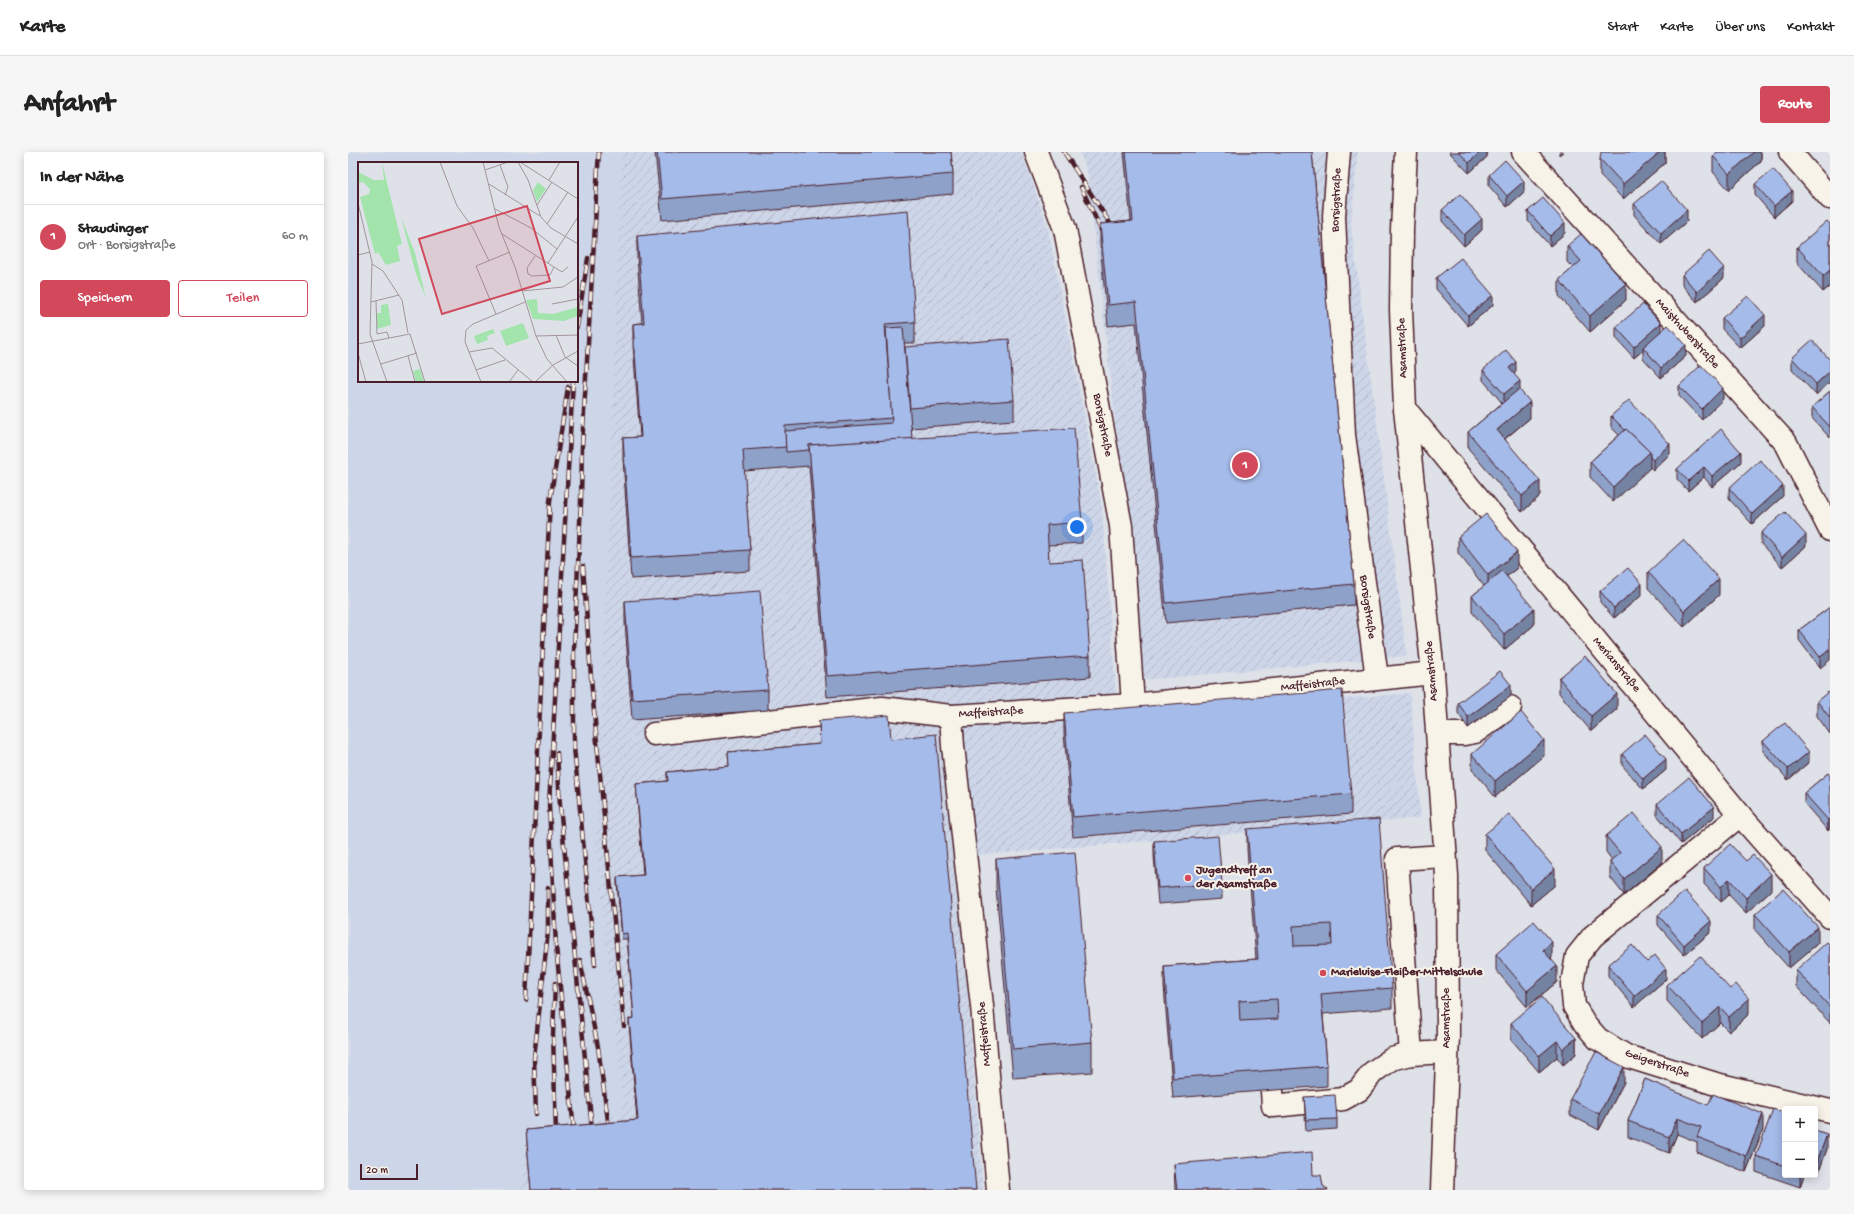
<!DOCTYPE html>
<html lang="de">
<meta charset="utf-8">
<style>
body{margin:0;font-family:"Gochi Hand",sans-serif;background:#f6f6f6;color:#222}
.controls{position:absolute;right:12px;bottom:12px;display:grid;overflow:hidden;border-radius:4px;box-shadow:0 2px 10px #0003}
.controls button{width:36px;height:36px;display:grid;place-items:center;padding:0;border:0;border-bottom:1px solid #e0e0e0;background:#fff;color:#222;font:20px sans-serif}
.scale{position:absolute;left:12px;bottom:10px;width:58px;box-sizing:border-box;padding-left:4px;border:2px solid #4a1f2b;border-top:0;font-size:11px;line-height:14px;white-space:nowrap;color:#4a1f2b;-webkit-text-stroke:3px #f7f3e8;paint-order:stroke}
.you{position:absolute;left:729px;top:375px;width:14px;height:14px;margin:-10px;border:3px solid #fff;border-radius:50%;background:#1a73e8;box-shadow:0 0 0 6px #1a73e833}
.badge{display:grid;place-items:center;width:26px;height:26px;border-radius:50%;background:#d1495b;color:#fff;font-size:13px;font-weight:700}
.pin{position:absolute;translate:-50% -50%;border:2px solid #fff;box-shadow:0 1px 4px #0006}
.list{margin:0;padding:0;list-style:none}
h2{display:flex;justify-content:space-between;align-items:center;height:52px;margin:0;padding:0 16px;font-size:17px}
h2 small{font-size:13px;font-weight:400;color:#767676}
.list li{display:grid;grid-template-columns:26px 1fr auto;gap:12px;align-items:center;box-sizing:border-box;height:64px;padding:0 16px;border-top:1px solid #e0e0e0}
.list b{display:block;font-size:15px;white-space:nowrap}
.list p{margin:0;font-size:13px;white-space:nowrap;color:#767676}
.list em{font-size:13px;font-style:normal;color:#767676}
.actions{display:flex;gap:8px;padding:12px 16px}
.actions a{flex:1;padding:9px 0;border:1px solid #d1495b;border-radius:4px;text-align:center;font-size:14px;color:#d1495b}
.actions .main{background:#d1495b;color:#fff}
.map{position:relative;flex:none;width:1482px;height:1038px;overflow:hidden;border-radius:4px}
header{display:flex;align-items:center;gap:24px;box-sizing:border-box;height:56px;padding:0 20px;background:#fff;border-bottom:1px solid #e0e0e0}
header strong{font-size:19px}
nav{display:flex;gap:22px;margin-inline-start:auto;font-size:14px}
.intro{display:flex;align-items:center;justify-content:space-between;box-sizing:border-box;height:96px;padding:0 24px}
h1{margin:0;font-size:28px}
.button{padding:10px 18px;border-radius:4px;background:#d1495b;color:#fff;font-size:14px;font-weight:700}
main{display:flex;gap:24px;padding:0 24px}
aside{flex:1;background:#fff;border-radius:4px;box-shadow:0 2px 10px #0003}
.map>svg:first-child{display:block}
.built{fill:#cdd6e8;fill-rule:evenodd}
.industrial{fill:url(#industrial-furrows)}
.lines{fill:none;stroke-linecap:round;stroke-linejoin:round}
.minor-casing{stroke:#4a1f2b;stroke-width:25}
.minor{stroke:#f7f3e8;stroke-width:22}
.rail-casing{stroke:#4a1f2b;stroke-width:4.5}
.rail{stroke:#f7f3e8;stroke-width:3;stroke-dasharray:9;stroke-linecap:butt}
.wall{fill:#8ea1c8;stroke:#4a1f2b}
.shaded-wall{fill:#7483a3;stroke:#4a1f2b}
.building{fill:#a5bbe9;stroke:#4a1f2b;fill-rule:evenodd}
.poi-dot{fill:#d1495b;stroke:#f7f3e8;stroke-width:1.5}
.labels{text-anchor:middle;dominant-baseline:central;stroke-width:4;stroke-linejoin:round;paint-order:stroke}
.street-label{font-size:12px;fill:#4a1f2b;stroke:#f7f3e8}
.poi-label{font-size:12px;font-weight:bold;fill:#4a1f2b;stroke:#f7f3e8;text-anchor:start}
.inset-road{fill:none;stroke:#a3949c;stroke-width:1}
.view{fill:#d1495b;fill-opacity:0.15;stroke:#d1495b;stroke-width:2}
.inset-edge{fill:none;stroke:#4a1f2b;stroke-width:2}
</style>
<header>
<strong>Karte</strong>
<nav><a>Start</a><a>Karte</a><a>Über uns</a><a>Kontakt</a></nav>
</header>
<div class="intro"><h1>Anfahrt</h1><a class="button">Route</a></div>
<main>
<aside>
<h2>In der Nähe<small></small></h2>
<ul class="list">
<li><span class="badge">1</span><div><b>Staudinger</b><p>Ort · Borsigstraße</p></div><em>60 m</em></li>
</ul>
<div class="actions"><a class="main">Speichern</a><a>Teilen</a></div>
</aside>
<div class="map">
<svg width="1482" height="1038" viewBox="0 0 1482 1038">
<defs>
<pattern id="industrial-furrows" width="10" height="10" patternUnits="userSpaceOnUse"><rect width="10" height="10" fill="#cdd6e8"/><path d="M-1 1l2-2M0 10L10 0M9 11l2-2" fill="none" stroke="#b2b7c7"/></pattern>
</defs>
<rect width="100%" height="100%" fill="#dee2e8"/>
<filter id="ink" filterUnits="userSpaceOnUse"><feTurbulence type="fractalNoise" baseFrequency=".025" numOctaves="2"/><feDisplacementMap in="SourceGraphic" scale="8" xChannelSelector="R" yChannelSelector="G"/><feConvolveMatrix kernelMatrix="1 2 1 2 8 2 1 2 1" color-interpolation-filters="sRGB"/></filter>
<g filter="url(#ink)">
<path class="built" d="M0 0H273L272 39 290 973 178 983 174 1038H0ZM11 11H229V229H11Z"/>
<g class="industrial">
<polygon points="273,0 674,0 700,76 754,355 770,566 1062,541 1073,666 633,703 610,714 635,1038 174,1038 178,983 276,962 248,693 261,359"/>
<polygon points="731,0 1010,0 1003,73 1059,504 796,528 739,18"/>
</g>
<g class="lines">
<g class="minor-casing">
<g id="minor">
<polyline points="688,0 717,77 773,374 785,553"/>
<polyline points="991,0 986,64 996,283 1029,526"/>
<polyline points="1058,0 1054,77 1053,158 1057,257 1085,521 1099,724 1100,883 1094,1038"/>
<polyline points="1175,0 1438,291 1482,378"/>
<polyline points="1442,0 1482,46"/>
<polyline points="1057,257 1392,663 1482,765"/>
<polyline points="306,582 534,556 603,564"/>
<polyline points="1090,582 1116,582 1127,580 1162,555"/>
<polyline points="1392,663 1245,784 1229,804 1224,832 1226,854 1237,872 1250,887 1278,904 1368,932 1482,959"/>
<polyline points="1063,902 1049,707 1097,704"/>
<polyline points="924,939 925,954 995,947 1011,938 1025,920 1044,907 1063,902 1099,900"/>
<polyline points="650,1038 634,854 605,594 603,564 785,553 1085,521"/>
</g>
</g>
<use href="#minor" class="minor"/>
<g class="rail-casing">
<g id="rail">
<polyline points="716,0 767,79"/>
<polyline points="733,35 757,86"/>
<polyline points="247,61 251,0"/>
<polyline points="229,175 240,106"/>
<polyline points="225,229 201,653 208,794 226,979"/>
<polyline points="235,414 244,538 276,874"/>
<polyline points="209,601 212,653 244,977"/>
<polyline points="232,808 250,895 261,976"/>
<polyline points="247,813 226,595 226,498 233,350 234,294 248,55"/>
<polyline points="207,831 205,883 208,981"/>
<polyline points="178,848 202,349 220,235"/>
<polyline points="188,962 186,906 200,780 200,736"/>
</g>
</g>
<use href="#rail" class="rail"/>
</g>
<g class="wall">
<polygon points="307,0 603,0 605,22 605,42 314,68"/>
<polygon points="776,0 964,0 1006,432 1006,453 818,471 788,171 760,174 752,92 752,72 783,69"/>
<polygon points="1101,0 1139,0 1139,5 1121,21"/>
<polygon points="1317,0 1317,11 1275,47 1252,23 1252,7"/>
<polygon points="1413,0 1413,9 1381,38 1365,20 1365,4"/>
<polygon points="1141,23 1176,40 1159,55 1141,34"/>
<polygon points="1407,32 1444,49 1426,65 1407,43"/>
<polygon points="1286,52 1339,69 1313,92 1286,63"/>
<polygon points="1094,58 1134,78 1116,94 1094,69"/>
<polygon points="1180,59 1217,81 1202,94 1180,69"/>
<polygon points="1482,72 1482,134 1475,140 1449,111 1449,95"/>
<polygon points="289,84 567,170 567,191 556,191 557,200 666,248 666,268 563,276 564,287 734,370 734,391 700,393 701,410 742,504 742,525 479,545 461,314 396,319 402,398 402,419 283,427 275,307 275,286 292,285 285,193 285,172 294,171 289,105"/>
<polygon points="1219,94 1278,148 1242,180 1211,144 1211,128 1225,116 1219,110"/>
<polygon points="1334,123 1376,126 1349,150 1334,133"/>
<polygon points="1088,126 1145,153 1120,174 1088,137"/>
<polygon points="1374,166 1417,174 1392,196 1374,177"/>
<polygon points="1268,175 1313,180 1338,204 1313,226 1295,206 1295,198 1286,206 1268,186"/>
<polygon points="1444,206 1482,208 1468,243 1444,217"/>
<polygon points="1135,218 1168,220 1166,222 1182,266 1157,287 1192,344 1174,360 1120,296 1120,280 1154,251 1135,228"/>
<polygon points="1331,234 1375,247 1354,268 1331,244"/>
<polygon points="1482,239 1482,286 1464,266 1464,255"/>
<polygon points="1263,264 1322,302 1305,318 1302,315 1265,350 1242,325 1242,310 1271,283 1263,275"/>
<polygon points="1393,310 1364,335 1356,325 1340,339 1329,327 1329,317"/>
<polygon points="1381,336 1435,344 1404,372 1381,347"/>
<polygon points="1413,381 1458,394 1434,415 1413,392"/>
<polygon points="1110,385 1169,416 1159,424 1186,473 1156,498 1124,460 1124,444 1136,434 1110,401"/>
<polygon points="1300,420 1371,443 1336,475 1300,436"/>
<polygon points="1252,439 1294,443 1266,466 1252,450"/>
<polygon points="277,449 420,538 420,558 284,568 277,470"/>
<polygon points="1482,455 1472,516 1451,488 1451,478"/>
<polygon points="1211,526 1269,557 1243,579 1211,541"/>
<polygon points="1482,543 1482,582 1469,564 1469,549"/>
<polygon points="1163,544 1120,576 1110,561 1110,551"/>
<polygon points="716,561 1003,642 1003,662 725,685 716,581"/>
<polygon points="471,569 543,587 628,1038 183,1038 178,978 289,968 281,872 281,867 286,866 279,787 274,787 269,731 269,725 295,723 288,632 319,629 319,620 381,614 380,600 472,592"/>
<polygon points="1415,589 1461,610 1440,628 1415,599"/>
<polygon points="1124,602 1196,604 1147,645 1124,617"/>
<polygon points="1274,602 1318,618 1295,637 1274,613"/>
<polygon points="1480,621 1480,679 1456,651 1456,641"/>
<polygon points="1309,652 1366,665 1333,692 1309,663"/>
<polygon points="899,677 1044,836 1044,856 975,862 979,914 979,934 825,946 816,835 816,814 908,807 899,698"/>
<polygon points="1137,682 1207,733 1183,753 1137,698"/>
<polygon points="1258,684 1314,711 1276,743 1262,725 1262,709 1264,708 1258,700"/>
<polygon points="806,689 874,731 874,747 810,752 806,705"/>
<polygon points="648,707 744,890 744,920 665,926 648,736"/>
<polygon points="1356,716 1423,738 1398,761 1381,743 1373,750 1356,732"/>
<polygon points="1407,762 1470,791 1441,816 1407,778"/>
<polygon points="1310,763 1363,780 1336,803 1310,773"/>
<polygon points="1482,793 1482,871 1448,834 1448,818"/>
<polygon points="1148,802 1204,806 1203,807 1209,830 1179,855 1148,818"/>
<polygon points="1260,813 1318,827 1286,855 1260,824"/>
<polygon points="1319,833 1401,862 1381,880 1372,871 1354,887 1319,849"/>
<polygon points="1163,871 1228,886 1228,902 1215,913 1209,905 1191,920 1163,887"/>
<polygon points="1297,927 1415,978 1398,1020 1349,1000 1349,990 1329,982 1321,1001 1280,985 1280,969"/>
<polygon points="1276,930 1251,978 1222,963 1222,947"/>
<polygon points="956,945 989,967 989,977 958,979"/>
<polygon points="1437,961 1437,1023 1456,1023 1452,1035 1408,1020 1408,1004"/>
<polygon points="1467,978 1479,997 1470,1022 1467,1022"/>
<polygon points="826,1012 965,1023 975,1034 980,1038 827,1038"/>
</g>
<g class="shaded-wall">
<polygon points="1132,0 1139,0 1139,5 1121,21 1121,11"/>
<polygon points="1211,0 1215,0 1211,3"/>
<polygon points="1312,0 1317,0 1317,11 1275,47 1275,32"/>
<polygon points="1406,0 1413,0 1413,9 1381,38 1381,22"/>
<polygon points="1176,29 1176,40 1159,55 1159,44"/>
<polygon points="1444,39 1444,49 1426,65 1426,54"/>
<polygon points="1339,58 1339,69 1313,92 1313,81"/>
<polygon points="1134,67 1134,78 1116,94 1116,83"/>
<polygon points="1217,71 1217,81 1202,94 1202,84"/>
<polygon points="1376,116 1376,126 1349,150 1349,140"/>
<polygon points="1482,118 1482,134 1475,140 1475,124"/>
<polygon points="1278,132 1278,148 1242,180 1242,164"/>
<polygon points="1145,143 1145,153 1120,174 1120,164"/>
<polygon points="1417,163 1417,174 1392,196 1392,186"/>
<polygon points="1313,171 1313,182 1295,195 1295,198 1286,206 1286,195"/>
<polygon points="1338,193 1338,204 1313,226 1313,216"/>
<polygon points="1168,210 1168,220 1161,227 1161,216"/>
<polygon points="1482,219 1482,230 1468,243 1468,232"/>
<polygon points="1172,229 1172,240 1156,253 1156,242"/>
<polygon points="1375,236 1375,247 1354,268 1354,257"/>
<polygon points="1182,250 1182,266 1149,293 1149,278"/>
<polygon points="1322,292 1322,302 1305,318 1305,308"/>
<polygon points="1302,300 1302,316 1265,350 1265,335"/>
<polygon points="1393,300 1393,310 1364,335 1364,324"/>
<polygon points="1356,315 1356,325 1340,339 1340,329"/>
<polygon points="1192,329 1192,344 1174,360 1174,344"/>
<polygon points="1435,334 1435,344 1404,372 1404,362"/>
<polygon points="1458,383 1458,394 1434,415 1434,405"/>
<polygon points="1169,400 1169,416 1140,439 1140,423"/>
<polygon points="1371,427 1371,443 1336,475 1336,459"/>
<polygon points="1294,432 1294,443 1266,466 1266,456"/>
<polygon points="1186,457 1186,473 1156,498 1156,482"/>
<polygon points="1482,498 1482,508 1472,516 1472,505"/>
<polygon points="1163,533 1163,544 1120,576 1120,565"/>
<polygon points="1269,542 1269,557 1243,579 1243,564"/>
<polygon points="1196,588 1196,604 1147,645 1147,629"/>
<polygon points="1461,600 1461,610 1440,628 1440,617"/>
<polygon points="1318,607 1318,618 1295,637 1295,627"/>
<polygon points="1366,655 1366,665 1333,692 1333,682"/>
<polygon points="1482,666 1482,677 1480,679 1480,668"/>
<polygon points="1314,695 1314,711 1276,743 1276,727"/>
<polygon points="1207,717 1207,733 1183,753 1183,737"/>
<polygon points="1423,722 1423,738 1398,761 1398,746"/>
<polygon points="1381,727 1381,743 1373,750 1373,735"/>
<polygon points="1363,769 1363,780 1336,803 1336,793"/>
<polygon points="1470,775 1470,791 1441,816 1441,800"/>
<polygon points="1204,790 1204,806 1195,813 1195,798"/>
<polygon points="1209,814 1209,830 1179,855 1179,839"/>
<polygon points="1318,817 1318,827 1286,855 1286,844"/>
<polygon points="1401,847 1401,862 1381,880 1381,865"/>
<polygon points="1372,855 1372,871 1354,887 1354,871"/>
<polygon points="1228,886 1228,902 1215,913 1215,897"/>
<polygon points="1209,889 1209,905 1191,920 1191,904"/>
<polygon points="1276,915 1276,930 1251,978 1251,962"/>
<polygon points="1415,962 1415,978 1398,1020 1398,1004"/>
<polygon points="1329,966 1329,982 1321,1001 1321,985"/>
<polygon points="1479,982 1479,997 1470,1022 1470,1007"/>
<polygon points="1452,1023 1456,1023 1452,1035"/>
</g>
<g class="building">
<polygon points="309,0 603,0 605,22 314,47"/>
<polygon points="778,0 964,0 1006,432 818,451 788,150 760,153 752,72 785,69"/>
<polygon points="1111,0 1132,0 1121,11"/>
<polygon points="1253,0 1312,0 1275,32 1252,7"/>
<polygon points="1369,0 1406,0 1381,22 1365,4"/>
<polygon points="1157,8 1176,29 1159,44 1141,23"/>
<polygon points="1425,17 1444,39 1426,54 1407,32"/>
<polygon points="1313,29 1339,58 1313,81 1286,52"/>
<polygon points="1112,42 1134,67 1116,83 1094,58"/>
<polygon points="1195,46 1217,71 1202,84 1180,59"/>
<polygon points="560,58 567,170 537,172 544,266 437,274 438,295 395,298 402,398 283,406 275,286 293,285 285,172 296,171 289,84"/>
<polygon points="1479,69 1482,72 1482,118 1475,124 1449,95"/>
<polygon points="1233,82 1278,132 1242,164 1211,128 1233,109 1219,94"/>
<polygon points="1361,99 1376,116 1349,140 1334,123"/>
<polygon points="1113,106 1145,143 1120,164 1088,126"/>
<polygon points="1400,144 1417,163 1392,186 1374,166"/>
<polygon points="1295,152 1313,171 1286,195 1268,175"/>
<polygon points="1320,173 1338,193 1313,216 1295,195"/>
<polygon points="555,175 564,287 461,293 461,298 438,300 437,279 544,271 538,176"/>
<polygon points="661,187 666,248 562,256 557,195"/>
<polygon points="1464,188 1482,208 1482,219 1468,232 1444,206"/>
<polygon points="1158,198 1168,210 1161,216 1172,229 1156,242 1135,218"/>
<polygon points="1353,213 1375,236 1354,257 1331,234"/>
<polygon points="1171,237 1182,250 1149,278 1192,329 1174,344 1120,280"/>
<polygon points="1482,239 1482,275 1464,255"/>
<polygon points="1281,248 1322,292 1305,308 1302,305 1302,300 1278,277 1277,278 1263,264"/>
<polygon points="726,276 734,370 699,373 701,410 735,408 742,504 479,524 461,293"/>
<polygon points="1278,277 1302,300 1265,335 1242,310"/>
<polygon points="1373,277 1393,300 1364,324 1356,315 1340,329 1329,317"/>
<polygon points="1412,308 1435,334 1404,362 1381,336"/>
<polygon points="1437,360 1458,383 1434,405 1413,381"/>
<polygon points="1138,362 1169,400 1140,423 1110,385"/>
<polygon points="1335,388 1371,427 1336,459 1300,420"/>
<polygon points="1280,416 1294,432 1266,456 1252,439"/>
<polygon points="1154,419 1186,457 1156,482 1124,444"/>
<polygon points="412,439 420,538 284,547 277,449"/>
<polygon points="1482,455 1482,498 1472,505 1451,478"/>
<polygon points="1237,504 1269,542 1243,564 1211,526"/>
<polygon points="1152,519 1163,533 1120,565 1110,551"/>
<polygon points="994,538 1003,642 725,665 716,561"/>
<polygon points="1480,540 1482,543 1482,566 1469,549"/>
<polygon points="1173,560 1196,588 1147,629 1124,602"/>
<polygon points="541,563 543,587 588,582 628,1038 183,1038 178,978 290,968 281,867 286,866 279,781 274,782 269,725 296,723 288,632 320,629 319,620 381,614 380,600 472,592 471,569"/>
<polygon points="1437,571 1461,600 1440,617 1415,589"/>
<polygon points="1297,582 1318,607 1295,627 1274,602"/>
<polygon points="1480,621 1482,624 1482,666 1480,668 1456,641"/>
<polygon points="1341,625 1366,655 1333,682 1309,652"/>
<polygon points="1286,661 1314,695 1276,727 1262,709 1272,701 1258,684"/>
<polygon points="1161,662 1207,717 1183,737 1137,682"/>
<path d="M1031 667 1044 836 973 842 979 914 825 926 816 814 910 807 899 677ZM983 772 984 793 946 794 945 774ZM929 847 930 867 892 869 891 849Z"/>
<polygon points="870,684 874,731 810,736 806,689"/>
<polygon points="1382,692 1398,709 1405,703 1423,722 1398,746 1381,727 1373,735 1356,716"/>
<polygon points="727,700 744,890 665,897 648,707"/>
<polygon points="1435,737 1470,775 1441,800 1407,762"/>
<polygon points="1337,739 1363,769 1336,793 1310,763"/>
<polygon points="1186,769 1204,790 1195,798 1209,814 1179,839 1148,802"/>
<polygon points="1479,790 1482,793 1482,855 1448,818"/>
<polygon points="1284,793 1299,810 1307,803 1318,817 1286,844 1260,813"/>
<polygon points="1352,804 1382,837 1388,832 1401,847 1381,865 1372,855 1354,871 1319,833"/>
<polygon points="1194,845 1228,886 1215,897 1209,889 1191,904 1163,871"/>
<polygon points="1248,900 1276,915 1251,962 1222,947"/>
<polygon points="1297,927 1360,953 1365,942 1415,962 1398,1004 1349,985 1353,975 1329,966 1321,985 1280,969"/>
<polygon points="987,943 989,967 958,968 956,945"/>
<polygon points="1425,957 1437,961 1437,1014 1408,1004"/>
<polygon points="1467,978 1479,982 1470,1007 1467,1006"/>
<polygon points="964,1000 965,1023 973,1023 975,1034 980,1038 829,1038 826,1012"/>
</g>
</g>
<g class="poi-dot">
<circle cx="840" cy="726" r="4"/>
<circle cx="975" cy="821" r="4"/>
</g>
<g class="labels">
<g class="street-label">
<text transform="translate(989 48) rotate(-88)">Borsigstraße</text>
<text transform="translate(1339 182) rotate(48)">Maisthuberstraße</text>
<text transform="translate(1055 196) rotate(-92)">Asamstraße</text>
<text transform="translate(754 273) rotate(79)">Borsigstraße</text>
<text transform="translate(1019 455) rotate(82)">Borsigstraße</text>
<text transform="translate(1268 513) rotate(50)">Merianstraße</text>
<text transform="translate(1084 519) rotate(-95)">Asamstraße</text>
<text transform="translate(965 533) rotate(-6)">Maffeistraße</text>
<text transform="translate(643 561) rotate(-3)">Maffeistraße</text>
<text transform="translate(1099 866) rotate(-90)">Asamstraße</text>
<text transform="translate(637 882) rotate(-95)">Maffeistraße</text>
<text transform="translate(1309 912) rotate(19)">Geigerstraße</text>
</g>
<g class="poi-label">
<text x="848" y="719">Jugendtreff an<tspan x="848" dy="14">der Asamstraße</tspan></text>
<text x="983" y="821">Marieluise-Fleißer-Mittelschule</text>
</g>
</g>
<g transform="translate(10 10)">
<rect width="220" height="220" fill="#dee2e8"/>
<path d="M180 20 188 27 179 40 175 28ZM43 55 57 91 68 136 58 112ZM165 161 171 176 148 184 142 169ZM135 167 137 171 129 174 130 178 119 182 116 174Z" fill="#a3e3ac"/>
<path d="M24 0 44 82 39 84 42 99 28 103 20 90 17 92 2 35 11 32 12 27 5 20 0 21V10L16 18H26ZM179 137 180 151 195 152 220 145V154L206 159 175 157 168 138Z" fill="#a3e3ac"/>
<path d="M30 142 33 163 19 167V151H23V143ZM62 207 66 220H58L55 209Z" fill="#a3e3ac"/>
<path class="inset-road" d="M82 0 99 44 115 66 131 99M125 0 141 65 157 105 178 174 189 197 209 220M160 0 170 18 183 55 193 66 220 82M162 0 220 37M142 3 150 25 147 33M127 8 150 0M191 18 202 0M131 22 182 54M0 41 14 100 12 172 29 220M179 43 194 20M137 47 173 66 199 87M189 62 210 30M144 72 196 105 192 113 174 114 170 112 169 106 177 94M0 93 12 90M190 101 220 55M14 102 25 109 44 138 50 171M196 105 204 110 210 105M164 129 205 125 220 115M18 139 19 172 29 170 31 176M13 140 41 133M194 142 220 137M138 152 118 104 152 90M198 173 207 195 220 204M178 174 220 173M0 182 52 172 67 220M111 190 134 186 175 220M0 191 8 220M50 194 57 220M23 202 59 191M118 208 147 198M123 220 107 180 108 168 115 162 167 140M151 220 160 208M177 220 195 203 220 189"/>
<path class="view" d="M169 44 192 119 84 152 61 77Z"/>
<rect width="220" height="220" class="inset-edge"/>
</g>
</svg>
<div class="controls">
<button>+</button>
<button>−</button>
</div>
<div class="scale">20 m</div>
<div class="you"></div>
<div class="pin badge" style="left:897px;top:313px">1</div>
</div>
</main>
